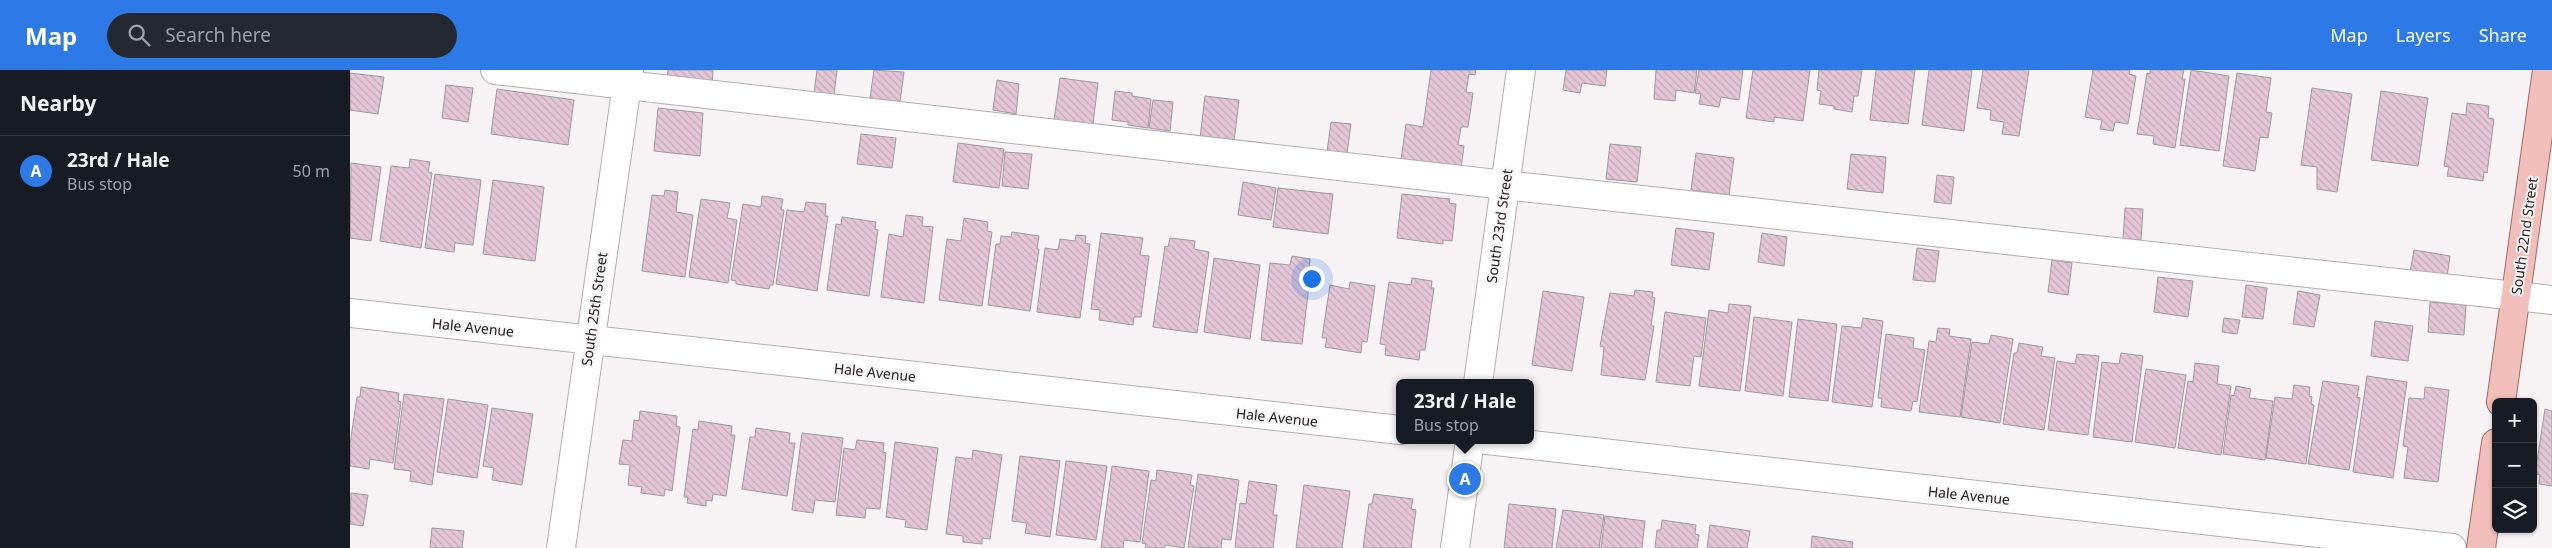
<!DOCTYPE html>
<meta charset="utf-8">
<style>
body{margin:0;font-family:"Noto Sans",sans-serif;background:#242831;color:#f1f3f6}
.controls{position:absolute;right:15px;bottom:15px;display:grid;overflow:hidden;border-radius:8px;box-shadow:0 1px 4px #0004}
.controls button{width:45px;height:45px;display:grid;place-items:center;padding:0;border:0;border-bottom:1px solid #363941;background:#171b24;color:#f1f3f6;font:25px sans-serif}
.you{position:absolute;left:961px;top:208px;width:18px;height:18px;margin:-12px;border:4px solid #fff;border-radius:50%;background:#1a73e8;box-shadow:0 0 0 8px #1a73e833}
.badge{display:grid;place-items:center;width:32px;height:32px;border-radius:50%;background:#2d7ae6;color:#fff;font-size:16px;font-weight:700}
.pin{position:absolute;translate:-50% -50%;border:2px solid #fff;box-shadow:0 1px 5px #0006}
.popup{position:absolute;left:1046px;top:309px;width:138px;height:65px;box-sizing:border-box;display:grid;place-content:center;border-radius:8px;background:#171b24;filter:drop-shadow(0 1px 4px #0005);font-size:16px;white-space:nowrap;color:#9ea1a6}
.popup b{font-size:19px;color:#f1f3f6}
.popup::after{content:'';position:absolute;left:50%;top:100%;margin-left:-10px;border:10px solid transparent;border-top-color:#171b24}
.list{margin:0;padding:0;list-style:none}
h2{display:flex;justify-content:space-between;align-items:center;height:65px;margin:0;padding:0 20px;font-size:21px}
h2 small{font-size:16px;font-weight:400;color:#9ea1a6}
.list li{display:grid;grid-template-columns:32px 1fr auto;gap:15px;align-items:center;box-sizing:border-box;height:70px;padding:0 20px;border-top:1px solid #363941}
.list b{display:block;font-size:19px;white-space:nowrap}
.list p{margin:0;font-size:16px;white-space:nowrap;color:#9ea1a6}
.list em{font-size:16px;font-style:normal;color:#9ea1a6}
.icon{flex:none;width:28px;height:28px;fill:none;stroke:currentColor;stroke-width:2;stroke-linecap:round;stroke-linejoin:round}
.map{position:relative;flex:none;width:2202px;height:478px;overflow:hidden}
header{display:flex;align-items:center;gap:30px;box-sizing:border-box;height:70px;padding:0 25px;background:#2d7ae6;color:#fff}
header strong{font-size:24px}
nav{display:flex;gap:28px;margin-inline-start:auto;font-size:18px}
.search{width:350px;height:45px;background:#242831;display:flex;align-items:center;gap:12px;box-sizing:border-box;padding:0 18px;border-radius:28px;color:#9ea1a6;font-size:19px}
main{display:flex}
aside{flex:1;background:#171b24}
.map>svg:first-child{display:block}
.building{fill:url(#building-back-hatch);stroke:#9e9a9c}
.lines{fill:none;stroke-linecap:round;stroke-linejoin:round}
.minor-casing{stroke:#b3afb0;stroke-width:30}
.major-casing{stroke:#a26b66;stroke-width:30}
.minor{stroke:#fff;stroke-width:28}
.major{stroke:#f1beb9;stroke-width:28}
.labels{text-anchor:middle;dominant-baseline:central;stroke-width:4;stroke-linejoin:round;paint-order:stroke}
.street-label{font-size:14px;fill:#222121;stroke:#f7f3f4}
</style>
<header>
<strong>Map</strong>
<div class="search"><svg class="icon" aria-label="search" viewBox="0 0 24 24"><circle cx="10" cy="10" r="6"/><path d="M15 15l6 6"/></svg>Search here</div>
<nav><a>Map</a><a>Layers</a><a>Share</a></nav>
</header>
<main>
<aside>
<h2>Nearby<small></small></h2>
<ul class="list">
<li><span class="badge">A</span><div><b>23rd / Hale</b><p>Bus stop</p></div><em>50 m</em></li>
</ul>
</aside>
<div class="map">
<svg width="2202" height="478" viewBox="0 0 2202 478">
<defs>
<pattern id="building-back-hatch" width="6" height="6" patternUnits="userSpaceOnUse" patternTransform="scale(1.25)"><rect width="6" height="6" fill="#e4c6d7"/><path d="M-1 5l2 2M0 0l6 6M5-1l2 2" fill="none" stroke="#c3aab8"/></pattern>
</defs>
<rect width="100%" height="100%" fill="#f7f3f4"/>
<g class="building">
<polygon points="318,0 363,0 362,16 317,10"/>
<polygon points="467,0 487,0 484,25 464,23"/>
<polygon points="524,0 554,2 550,32 520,28"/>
<polygon points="1081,0 1126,0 1125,5 1119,4 1116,22 1123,23 1118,57 1111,57 1108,75 1114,76 1111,98 1051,90 1056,54 1073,57"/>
<polygon points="1216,0 1257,0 1255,16 1232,13 1230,23 1213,20"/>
<polygon points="1306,0 1347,0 1344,23 1326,20 1325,31 1304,29"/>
<polygon points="1349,0 1393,0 1389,30 1371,27 1369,37 1349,34 1351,24 1345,23"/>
<polygon points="1403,0 1460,0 1453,51 1424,47 1424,52 1396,48"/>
<polygon points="1469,0 1512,0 1508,26 1504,26 1502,42 1484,39 1484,36 1469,34 1471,21 1467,20"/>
<polygon points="1526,0 1565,0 1558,54 1520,50"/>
<polygon points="1579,0 1622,0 1614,61 1572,55"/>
<polygon points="1633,0 1679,0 1669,66 1652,64 1654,52 1640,50 1641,40 1627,38"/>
<polygon points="1743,0 1780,0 1779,4 1786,6 1778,54 1765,52 1763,61 1750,59 1752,50 1735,47"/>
<polygon points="1800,0 1834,0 1832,9 1835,9 1825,78 1803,74 1804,66 1787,64 1797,3 1800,4"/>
<polygon points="1841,0 1879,6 1869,81 1830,75"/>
<polygon points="0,3 34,7 28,44 0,40"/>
<polygon points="1887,3 1921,8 1916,42 1922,43 1918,68 1910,67 1905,101 1873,96"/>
<polygon points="710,8 748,13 743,54 704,50"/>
<polygon points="647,10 669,14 666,44 643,40"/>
<polygon points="96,15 123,18 118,52 92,48"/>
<polygon points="1962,18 2002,24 1987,122 1967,119 1967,97 1951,95"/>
<polygon points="147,19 224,30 218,75 141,64"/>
<polygon points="765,21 782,23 782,26 801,29 798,58 778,55 778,52 762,50"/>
<polygon points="2031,21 2078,28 2068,96 2021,90"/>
<polygon points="855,26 889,30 884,72 850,68"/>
<polygon points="803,30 823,32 820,61 799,58"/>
<polygon points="2117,33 2139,36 2138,48 2144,49 2137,103 2134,102 2133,111 2097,106 2099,97 2094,96 2102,43 2116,45"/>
<polygon points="308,38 353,43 350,86 304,81"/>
<polygon points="981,52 1001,54 997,84 977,82"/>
<polygon points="511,64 546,68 542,98 507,94"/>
<polygon points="608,73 654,79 649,118 603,112"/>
<polygon points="1260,74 1291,77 1287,112 1256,109"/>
<polygon points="655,82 682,84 678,119 652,116"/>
<polygon points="1346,83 1384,88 1379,125 1341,120"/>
<polygon points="1501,84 1536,87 1533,123 1497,119"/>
<polygon points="60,89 80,92 78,102 82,103 71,178 30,171 41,96 59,98"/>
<polygon points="1,93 31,97 21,171 0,168"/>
<polygon points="85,104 131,110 123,175 105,173 104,182 75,178"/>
<polygon points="1587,105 1604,107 1601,134 1584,132"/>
<polygon points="143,110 194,117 185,191 133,184"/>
<polygon points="893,112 926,118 921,150 888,145"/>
<polygon points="928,118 983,124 978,164 923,157"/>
<polygon points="315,120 328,122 326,142 343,145 335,207 292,201 302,125 314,126"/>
<polygon points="1052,124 1100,129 1099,133 1106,134 1102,171 1093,170 1093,174 1047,168"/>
<polygon points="412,126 433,129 431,140 434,140 423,215 420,215 419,219 386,214 386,211 381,210 393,134 411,137"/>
<polygon points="351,129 380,133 377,148 387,150 378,213 339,207"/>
<polygon points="456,132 476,134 475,146 478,146 467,221 426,214 437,140 454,142"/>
<polygon points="1775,138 1793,139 1791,170 1773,169"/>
<polygon points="556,145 573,147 572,156 583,157 574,233 531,227 539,164 553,167"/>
<polygon points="492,147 526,152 525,159 528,160 519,226 477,220 486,154 491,155"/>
<polygon points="614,148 638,152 637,161 642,162 632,236 589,230 597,169 611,171"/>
<polygon points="1326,158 1364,163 1359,200 1321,195"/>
<polygon points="662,162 689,166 687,179 689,179 680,241 638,235 646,174 650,174 651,166 661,167"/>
<polygon points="751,163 793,168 790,185 799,186 791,247 784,247 783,255 749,250 750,240 741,239"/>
<polygon points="1412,163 1437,167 1434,196 1408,192"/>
<polygon points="726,165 736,166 735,173 740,174 730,248 687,242 695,178 708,180 710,169 725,171"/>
<polygon points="820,168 845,171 844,179 859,182 847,263 803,257 815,176 818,177"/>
<polygon points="1567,178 1589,181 1585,212 1563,210"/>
<polygon points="2064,180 2100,186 2096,214 2059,208"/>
<polygon points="942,186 960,189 959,199 961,199 952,274 911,270 920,193 940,195"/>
<polygon points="864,188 910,195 900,269 854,262"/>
<polygon points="1702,190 1722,193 1718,225 1698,222"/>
<polygon points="1808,207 1843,211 1838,247 1804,242"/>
<polygon points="1062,208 1082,211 1081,218 1084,218 1075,280 1070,280 1069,290 1035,285 1036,275 1030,274 1039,212 1061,215"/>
<polygon points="1000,212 1025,216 1017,272 1012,271 1011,283 975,277 977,268 972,268 980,215 999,219"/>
<polygon points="1896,215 1917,218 1913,249 1892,247"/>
<polygon points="1285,220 1303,222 1302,227 1305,228 1301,256 1304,256 1295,310 1251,305 1254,277 1250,276 1260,223 1284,226"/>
<polygon points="1193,221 1234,227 1222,301 1182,295"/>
<polygon points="1948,221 1970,225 1964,257 1943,254"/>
<polygon points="2080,232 2116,235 2114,265 2078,262"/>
<polygon points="1379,234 1401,236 1390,321 1349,316 1359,240 1378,243"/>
<polygon points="1315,242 1356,248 1351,287 1344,286 1340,316 1306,312"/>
<polygon points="1404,247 1442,252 1433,326 1395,321"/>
<polygon points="1513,248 1533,251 1522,337 1482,332 1492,256 1511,258"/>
<polygon points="1874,248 1890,250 1887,264 1872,262"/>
<polygon points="1448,249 1487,254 1478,331 1439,327"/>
<polygon points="2025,251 2063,256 2058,291 2021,286"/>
<polygon points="1588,258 1600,259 1599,266 1621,269 1610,347 1569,342 1579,271 1586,272"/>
<polygon points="1536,264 1564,268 1563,278 1575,280 1567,332 1563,331 1561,341 1531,337 1532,328 1528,328"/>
<polygon points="1641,265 1663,269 1650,353 1611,347 1622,272 1639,274"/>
<polygon points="1669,273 1693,277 1691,286 1705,288 1694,360 1653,354 1664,283 1667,283"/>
<polygon points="1771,283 1793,286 1782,372 1743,367 1752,292 1769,294"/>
<polygon points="1727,284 1749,286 1738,365 1698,360 1707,291 1725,294"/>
<polygon points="1845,293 1869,296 1867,314 1881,316 1871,385 1828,378 1838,311 1843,312"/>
<polygon points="1796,299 1836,305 1825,378 1785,372"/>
<polygon points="2017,306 2057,312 2043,408 2003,402"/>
<polygon points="1973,311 2009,316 2007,327 2010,328 1999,400 1958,394"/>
<polygon points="1944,315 1960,317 1959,326 1962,327 1961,334 1964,335 1956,394 1916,388 1925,327 1942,329"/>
<polygon points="1886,316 1901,319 1899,328 1923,331 1915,390 1873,384 1881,325 1884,326"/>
<polygon points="11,317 49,323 48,331 51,332 43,393 20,389 19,399 0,396 0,374 7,327 10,327"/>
<polygon points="2075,317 2099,320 2088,412 2054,408 2058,377 2053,376 2059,328 2074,329"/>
<polygon points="54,324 94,329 82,415 60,411 61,401 44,399"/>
<polygon points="98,329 138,335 127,408 87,402"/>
<polygon points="142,338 183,344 172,415 142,410 144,398 133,396"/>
<polygon points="2195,339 2202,341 2202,416 2189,414 2190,405 2185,404"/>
<polygon points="290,341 327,346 326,356 330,357 322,421 315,419 314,426 291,423 292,417 278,415 280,395 269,394 273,370 282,371 284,350 289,351"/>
<polygon points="349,351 382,356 381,365 385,365 376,426 363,424 362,431 356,430 356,436 337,433 338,427 334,427 343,359 348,360"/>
<polygon points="406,358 440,363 439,373 445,373 437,426 392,419 400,367 405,367"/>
<polygon points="452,363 493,368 485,432 465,430 463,443 442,440"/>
<polygon points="507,370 534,373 533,382 536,383 530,439 516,438 515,448 486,445 494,378 505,380"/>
<polygon points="545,372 588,378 577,460 555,457 556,450 536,447"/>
<polygon points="623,380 652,385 640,469 632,468 632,474 613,472 613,466 596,464 606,387 622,389"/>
<polygon points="670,386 710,391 700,467 675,463 677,453 662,451"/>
<polygon points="716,391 757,396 746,470 706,465"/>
<polygon points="762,396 799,401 790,472 774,470 773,478 751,478"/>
<polygon points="807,400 842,405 840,415 844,416 834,478 815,475 815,478 795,478 796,474 792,473 801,410 806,411"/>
<polygon points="848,404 889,410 881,470 872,469 871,478 838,477"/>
<polygon points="899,411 927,415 923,445 927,445 923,478 885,478 890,433 896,434"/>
<polygon points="954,415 1000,421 992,478 946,478"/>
<polygon points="1,423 18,425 13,456 0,454"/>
<polygon points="1024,424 1063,429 1061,439 1066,440 1061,478 1013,478 1019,434 1022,434"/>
<polygon points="1159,434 1206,439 1202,478 1154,478"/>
<polygon points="1213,440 1254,445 1249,478 1206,478"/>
<polygon points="1255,446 1295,451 1292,478 1251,478"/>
<polygon points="1312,450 1346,455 1345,464 1349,465 1347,478 1305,478 1307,460 1311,460"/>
<polygon points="1360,455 1400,461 1397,478 1357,478"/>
<polygon points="82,458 114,461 112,478 80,478"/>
<polygon points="1462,466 1503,472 1502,478 1461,478"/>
</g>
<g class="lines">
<g class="minor-casing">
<g id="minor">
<polyline points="145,0 1155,115 2202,230"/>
<polyline points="0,243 1050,360"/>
<polyline points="1128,313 1171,0"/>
<polyline points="1137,370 2102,478"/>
<polyline points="211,478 279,0"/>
<polyline points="1105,478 1120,370"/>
</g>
</g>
<g class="major-casing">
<g id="major">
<polyline points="2151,332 2197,0"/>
<polyline points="2131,478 2146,373"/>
</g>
</g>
<use href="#minor" class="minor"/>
<use href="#major" class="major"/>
</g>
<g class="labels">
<g class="street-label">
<text transform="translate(1149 156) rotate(-82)">South 23rd Street</text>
<text transform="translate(2174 166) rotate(-82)">South 22nd Street</text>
<text transform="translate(244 239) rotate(-82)">South 25th Street</text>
<text transform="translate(123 257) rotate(6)">Hale Avenue</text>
<text transform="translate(525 302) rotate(6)">Hale Avenue</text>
<text transform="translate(927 347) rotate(6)">Hale Avenue</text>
<text transform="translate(1619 425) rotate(6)">Hale Avenue</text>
</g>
</g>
</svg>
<div class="controls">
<button>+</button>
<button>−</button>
<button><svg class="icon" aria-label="layers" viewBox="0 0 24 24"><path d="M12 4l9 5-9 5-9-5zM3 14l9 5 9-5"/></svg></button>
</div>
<div class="you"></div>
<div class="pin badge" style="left:1115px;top:409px">A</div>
<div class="popup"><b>23rd / Hale</b>Bus stop</div>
</div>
</main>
